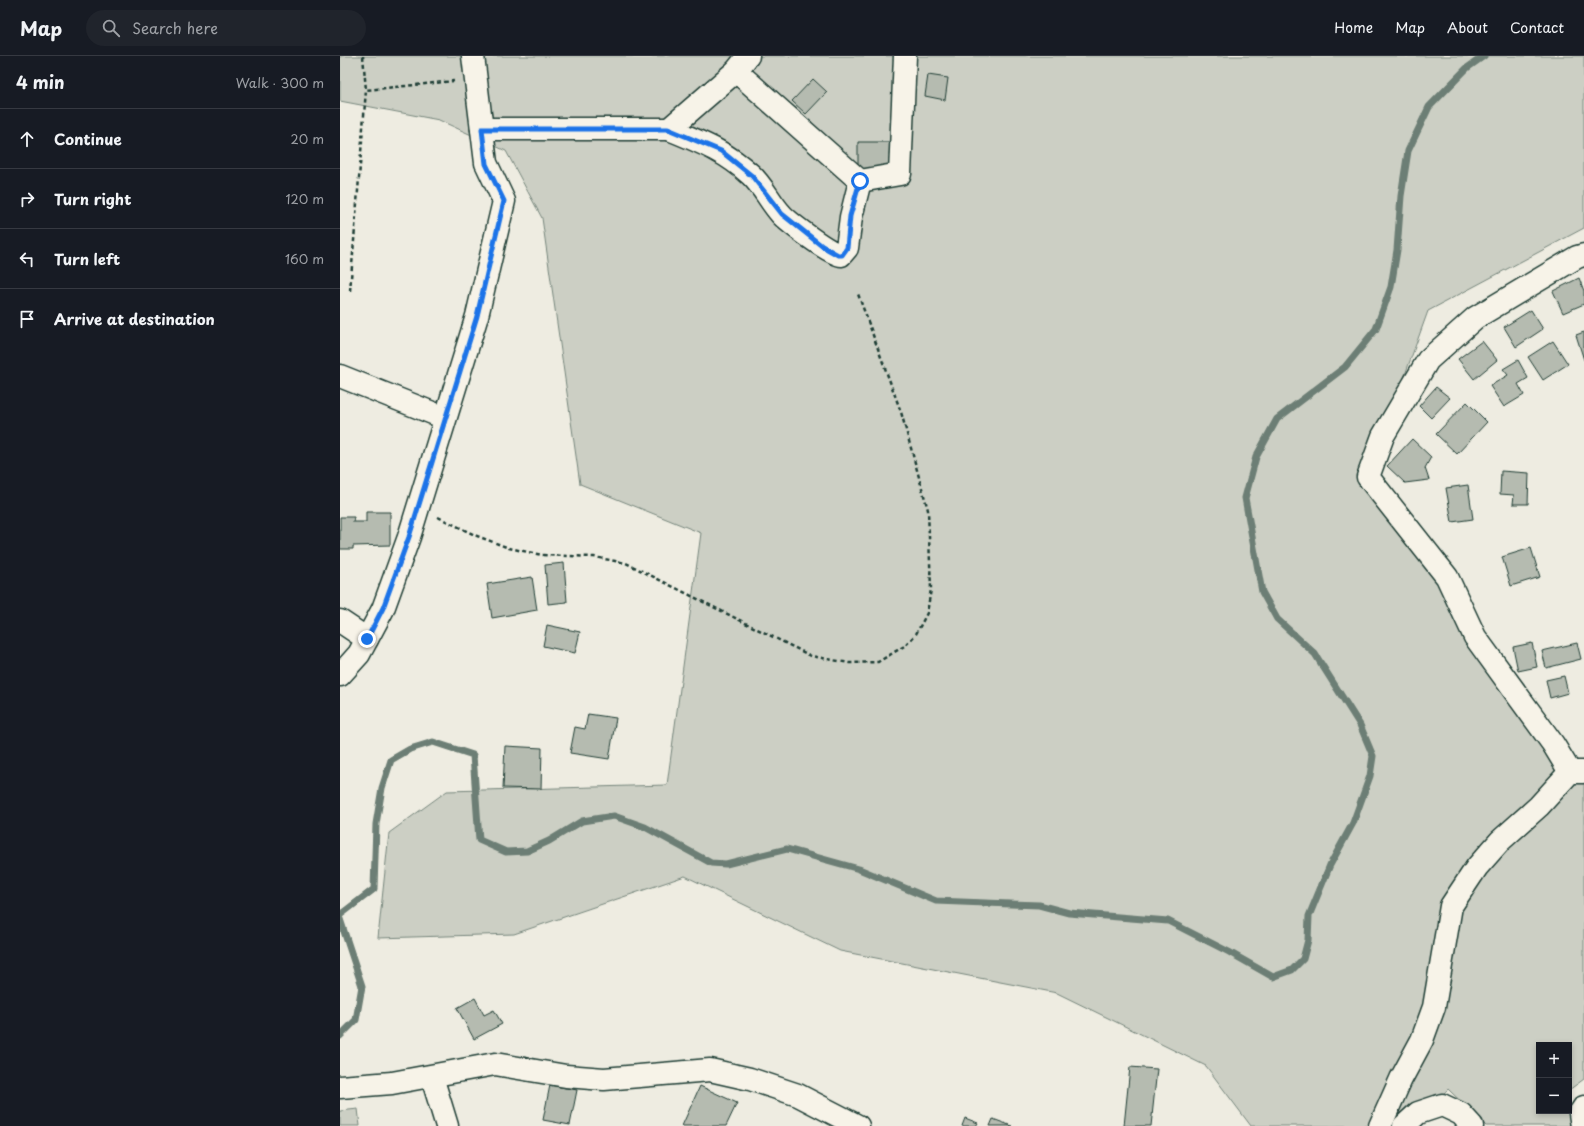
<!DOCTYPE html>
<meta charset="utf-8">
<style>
body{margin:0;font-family:"Playpen Sans",sans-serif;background:#20242c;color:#f1f3f6}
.controls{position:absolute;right:12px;bottom:12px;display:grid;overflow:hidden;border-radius:0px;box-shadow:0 2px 6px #0003}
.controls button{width:36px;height:36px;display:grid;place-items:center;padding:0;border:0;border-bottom:1px solid #363941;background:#171b24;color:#f1f3f6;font:20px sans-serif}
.stop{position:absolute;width:12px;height:12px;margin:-9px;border:3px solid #1a73e8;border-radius:50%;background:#fff}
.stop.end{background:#1a73e8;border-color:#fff;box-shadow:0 1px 4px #0008}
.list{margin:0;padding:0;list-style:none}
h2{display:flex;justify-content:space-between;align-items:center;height:52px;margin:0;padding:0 16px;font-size:17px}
h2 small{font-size:13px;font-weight:400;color:#9ea1a6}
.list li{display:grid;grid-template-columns:26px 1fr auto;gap:12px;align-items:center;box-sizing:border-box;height:60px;padding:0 16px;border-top:1px solid #363941}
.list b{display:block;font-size:15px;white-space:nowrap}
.list em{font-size:13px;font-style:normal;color:#9ea1a6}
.icon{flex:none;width:22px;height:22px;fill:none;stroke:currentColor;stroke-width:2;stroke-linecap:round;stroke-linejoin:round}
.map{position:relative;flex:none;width:1244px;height:1070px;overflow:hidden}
header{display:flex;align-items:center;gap:24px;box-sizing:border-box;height:56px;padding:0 20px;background:#171b24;border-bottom:1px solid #363941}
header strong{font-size:19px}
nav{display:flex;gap:22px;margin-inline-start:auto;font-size:14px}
.search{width:280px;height:36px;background:#20242c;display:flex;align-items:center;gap:10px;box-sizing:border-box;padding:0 14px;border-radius:22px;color:#9ea1a6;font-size:15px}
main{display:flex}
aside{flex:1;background:#171b24}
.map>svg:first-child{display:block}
.green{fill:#cccfc4;stroke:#76867c}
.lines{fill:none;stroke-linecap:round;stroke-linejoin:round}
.stream{stroke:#6c7e74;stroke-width:7}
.building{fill:#b5bbb0;stroke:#1f3d34}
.minor-casing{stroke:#1f3d34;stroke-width:25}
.path{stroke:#1f3d34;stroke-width:2.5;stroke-dasharray:4 3;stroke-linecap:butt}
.minor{stroke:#f7f3e8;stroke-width:22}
.route{stroke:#1a73e8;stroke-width:5}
</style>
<header>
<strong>Map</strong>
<div class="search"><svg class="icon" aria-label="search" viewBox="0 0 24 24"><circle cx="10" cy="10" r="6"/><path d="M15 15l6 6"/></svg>Search here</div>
<nav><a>Home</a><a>Map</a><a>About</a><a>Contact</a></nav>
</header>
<main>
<aside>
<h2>4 min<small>Walk · 300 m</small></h2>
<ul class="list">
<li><svg class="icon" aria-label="ahead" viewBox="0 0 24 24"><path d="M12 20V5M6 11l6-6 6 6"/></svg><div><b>Continue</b></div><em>20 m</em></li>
<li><svg class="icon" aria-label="right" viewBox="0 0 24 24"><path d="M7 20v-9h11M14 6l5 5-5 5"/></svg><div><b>Turn right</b></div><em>120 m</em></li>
<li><svg class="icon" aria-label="left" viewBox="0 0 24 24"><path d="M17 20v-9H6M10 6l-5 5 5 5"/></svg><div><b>Turn left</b></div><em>160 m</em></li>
<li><svg class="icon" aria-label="arrive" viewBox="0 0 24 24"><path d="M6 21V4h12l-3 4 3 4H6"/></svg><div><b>Arrive at destination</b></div></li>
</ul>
</aside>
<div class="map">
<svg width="1244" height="1070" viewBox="0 0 1244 1070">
<rect width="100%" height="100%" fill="#eeece1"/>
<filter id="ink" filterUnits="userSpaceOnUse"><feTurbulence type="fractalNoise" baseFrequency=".025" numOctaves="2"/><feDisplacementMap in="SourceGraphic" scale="8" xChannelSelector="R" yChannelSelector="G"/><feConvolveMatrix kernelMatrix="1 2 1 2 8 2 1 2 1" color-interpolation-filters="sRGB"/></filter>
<g filter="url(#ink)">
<g class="green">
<polygon points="0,0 1244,0 1244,172 1088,255 1028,421 1229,716 1244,712 1244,1023 1229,1034 1229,989 1199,989 1199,1055 1229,1055 1229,1044 1234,1070 1146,1070 1108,1033 1074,1070 911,1070 866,1010 717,937 500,895 345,820 174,878 38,882 49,777 107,735 327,729 361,477 240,428 202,162 166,95 99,64 0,45"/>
<polygon points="18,1053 20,1070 0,1070 0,1055"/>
</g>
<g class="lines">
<g class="stream">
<polyline points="0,859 34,833 36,768 42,732 51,704 70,693 93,686 133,699 139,784 166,796 187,795 209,785 242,765 274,760 305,771 371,807 386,808 447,793 519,813 596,845 699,849 729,857 828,865 889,896 933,921 952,914 963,903 968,884 969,860 990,809 1013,767 1030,720 1033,700 1020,669 975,598 937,563 922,536 905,442 916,401 937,363 1005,311 1036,273 1051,231 1057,194 1061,140 1068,95 1089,51 1127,12 1144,0"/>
<polyline points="0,863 22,930 16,964 0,980"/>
</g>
</g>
<g class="building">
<polygon points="588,19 608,22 605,44 585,40"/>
<polygon points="473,23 487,36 466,58 452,45"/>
<polygon points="518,86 552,86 551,113 518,113"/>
<polygon points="1239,222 1244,235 1244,248 1223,257 1213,235"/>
<polygon points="1191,254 1203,273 1176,291 1164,271"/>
<polygon points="1244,276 1244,304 1236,279"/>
<polygon points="1142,285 1157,304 1134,323 1118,303"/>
<polygon points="1213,285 1228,308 1203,324 1188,301"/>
<polygon points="1178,304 1188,322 1178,328 1184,339 1164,351 1150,330 1168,319 1163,313"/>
<polygon points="1096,331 1110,342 1091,362 1079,350"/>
<polygon points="1127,346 1147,366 1117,398 1096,378"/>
<polygon points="1072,383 1091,401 1085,412 1089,424 1065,427 1047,410"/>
<polygon points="1161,415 1189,417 1188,448 1173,448 1174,439 1160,438"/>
<polygon points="1128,429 1133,463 1112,466 1106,432"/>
<polygon points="26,456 50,456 50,489 13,490 13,493 0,493 0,461 14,461 13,466 26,466"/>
<polygon points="1191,492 1200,521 1171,530 1162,501"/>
<polygon points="224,507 227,546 208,548 205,509"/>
<polygon points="192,521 197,554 152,562 147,528"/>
<polygon points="207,569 240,576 235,597 203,590"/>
<polygon points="1192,587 1197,611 1178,615 1173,591"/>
<polygon points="1237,587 1241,603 1206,612 1202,595"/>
<polygon points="1224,620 1228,637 1210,642 1206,624"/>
<polygon points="248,658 276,662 269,703 230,697 235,671 245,673"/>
<polygon points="165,690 202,692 201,733 163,732"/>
<polygon points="135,942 144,959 154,954 162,968 134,983 117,952"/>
<polygon points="790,1011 817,1013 811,1070 784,1070"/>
<polygon points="210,1029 237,1034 230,1069 203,1064"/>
<polygon points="360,1030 397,1047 386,1070 342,1070"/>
<polygon points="625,1062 638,1067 636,1070 622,1070"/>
<polygon points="653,1063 672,1070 650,1070"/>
</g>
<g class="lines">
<g class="minor-casing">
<g id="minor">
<polyline points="396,15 520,125 560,118 565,0"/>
<polyline points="142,73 329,73 396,15 408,0"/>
<path d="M329 73C360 86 385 95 411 119 423 130 430 146 441 158 448 166 493 200 501 199L507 192 511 161 520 125"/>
<polyline points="0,320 105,362"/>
<polyline points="0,565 27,583"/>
<polyline points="0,619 19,598 43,553 69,481 137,260 164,145 146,107 133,0"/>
<polyline points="1230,716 1213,688 1135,581 1107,521 1028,421 1043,380 1088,304 1135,262 1237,201 1244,199"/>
<polyline points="92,1021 107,1070"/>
<polyline points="0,1031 52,1027 155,1008 226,1020 264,1023 370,1014 410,1023 458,1039 518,1070"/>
<polyline points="1040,1070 1061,1023 1082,984 1094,951 1111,850 1137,811 1160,785 1199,750 1230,716 1243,716"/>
<polyline points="1064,1070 1078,1057 1102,1049 1121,1058 1132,1070"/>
<polyline points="1242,1070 1240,1057 1244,1051"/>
</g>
</g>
<g class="path">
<polyline points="23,0 26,34"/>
<polyline points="10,235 26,34 114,25"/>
<polyline points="98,461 137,480 169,492 202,499 254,501 286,507 471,600 509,607 538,606 566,589 576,578 587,557 591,533 588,454 561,356 518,238"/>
</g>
<use href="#minor" class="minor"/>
</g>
</g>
<g class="lines" filter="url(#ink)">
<polyline class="route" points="27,583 43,552 69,481 137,260 164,145 146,108 142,73 328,73 381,95 412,120 442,158 482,190 498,199 502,199 507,192 510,160 520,125"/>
</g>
</svg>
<div class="controls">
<button>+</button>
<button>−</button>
</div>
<div class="stop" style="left:520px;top:125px"></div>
<div class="stop end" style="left:27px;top:583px"></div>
</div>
</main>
